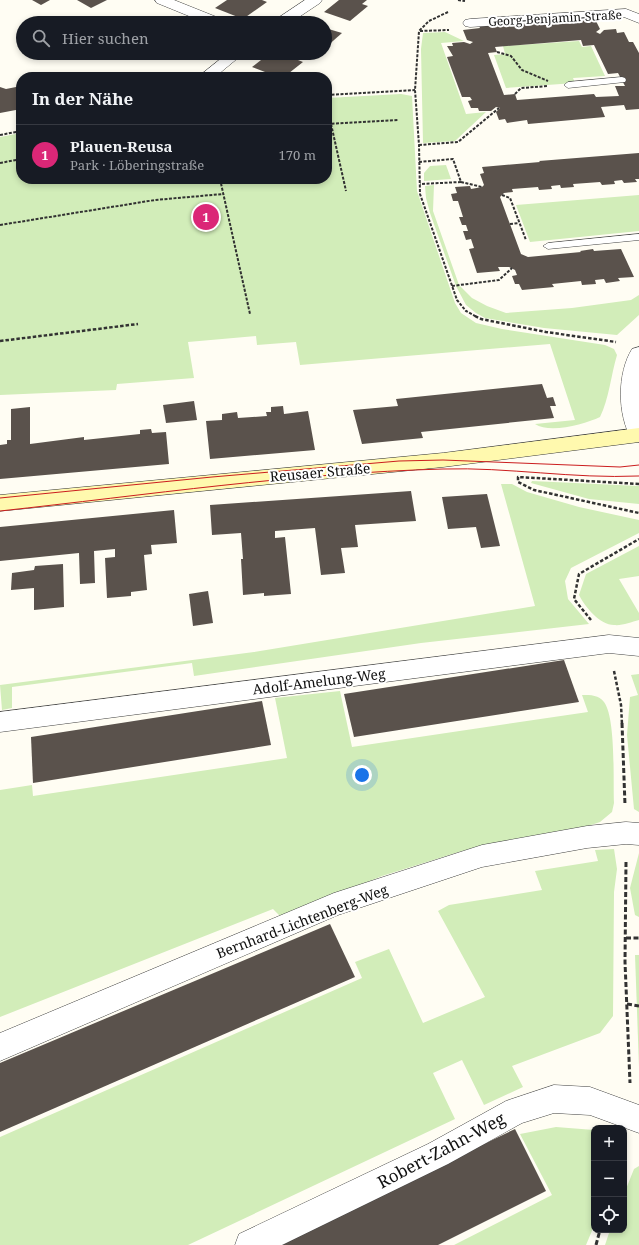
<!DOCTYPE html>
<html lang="de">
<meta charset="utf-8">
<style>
body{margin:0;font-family:"Noto Serif",serif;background:#242831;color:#f1f3f6}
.controls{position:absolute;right:12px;bottom:12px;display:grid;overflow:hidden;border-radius:8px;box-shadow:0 2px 6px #0003}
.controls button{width:36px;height:36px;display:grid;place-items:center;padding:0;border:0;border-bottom:1px solid #363941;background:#171b24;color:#f1f3f6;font:20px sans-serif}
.you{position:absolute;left:362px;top:775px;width:14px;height:14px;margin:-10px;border:3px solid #fff;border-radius:50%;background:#1a73e8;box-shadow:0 0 0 6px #1a73e833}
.badge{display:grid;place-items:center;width:26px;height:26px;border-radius:50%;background:#db2777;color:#fff;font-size:13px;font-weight:700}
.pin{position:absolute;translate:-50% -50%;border:2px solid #fff;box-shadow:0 1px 4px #0006}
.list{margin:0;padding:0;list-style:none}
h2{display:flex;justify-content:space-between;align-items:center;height:52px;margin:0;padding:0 16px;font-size:17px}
h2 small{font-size:13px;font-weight:400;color:#9ea1a6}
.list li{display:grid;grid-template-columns:26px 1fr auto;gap:12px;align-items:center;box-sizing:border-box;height:60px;padding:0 16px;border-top:1px solid #363941}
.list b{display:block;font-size:15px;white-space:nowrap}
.list p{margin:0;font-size:13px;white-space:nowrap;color:#9ea1a6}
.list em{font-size:13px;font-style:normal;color:#9ea1a6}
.icon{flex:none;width:22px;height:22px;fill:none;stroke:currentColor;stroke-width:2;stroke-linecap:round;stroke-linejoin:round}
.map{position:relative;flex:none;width:639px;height:1245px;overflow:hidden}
.search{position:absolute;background:#171b24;box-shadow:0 2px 6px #0003;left:16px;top:16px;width:316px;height:44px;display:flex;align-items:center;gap:10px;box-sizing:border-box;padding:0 14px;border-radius:22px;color:#9ea1a6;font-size:15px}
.panel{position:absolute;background:#171b24;box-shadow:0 2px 6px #0003;left:16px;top:72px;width:316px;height:112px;border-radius:16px}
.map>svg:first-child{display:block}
.green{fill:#d2edb9}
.building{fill:#5a524c;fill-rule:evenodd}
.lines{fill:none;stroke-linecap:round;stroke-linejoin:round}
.lane-casing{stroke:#434343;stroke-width:1}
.street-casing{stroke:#434343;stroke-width:1}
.secondary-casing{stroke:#323232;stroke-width:1}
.path-far2{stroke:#323232;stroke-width:2;stroke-dasharray:3 1.5;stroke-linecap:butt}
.path-far1{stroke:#323232;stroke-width:2.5;stroke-dasharray:3.5 2;stroke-linecap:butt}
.path{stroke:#323232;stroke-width:3;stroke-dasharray:5 2.5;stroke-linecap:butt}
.lane{fill:#fff;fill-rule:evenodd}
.street{fill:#fff;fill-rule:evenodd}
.secondary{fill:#fff9ae;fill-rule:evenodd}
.tram{stroke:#cb1d1e;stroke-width:1}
.labels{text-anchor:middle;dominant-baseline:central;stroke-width:4;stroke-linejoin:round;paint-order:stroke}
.far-street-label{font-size:12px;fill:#101010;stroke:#fff}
.street-label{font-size:14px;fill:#101010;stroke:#fff}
.near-street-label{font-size:17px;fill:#101010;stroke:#fff}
</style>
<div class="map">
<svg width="639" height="1245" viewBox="0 0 639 1245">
<rect width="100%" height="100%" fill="#fffdf3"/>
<g class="green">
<polygon points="445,32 464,41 441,43 466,114 486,112 455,141 423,143 421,49 423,33"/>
<polygon points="579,41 582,47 591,46 605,76 573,78 575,83 506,88 494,55 505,54 503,46"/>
<path d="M401 94 412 96 417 191 455 303 461 313 476 323 502 329 605 345 614 349 617 355C611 375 609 399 600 417 585 424 550 434 535 424L575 420 550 344 300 365 296 342 257 345 256 336 188 342 194 378 117 384 116 390 0 395V137L21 133V179H327V98Z"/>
<polygon points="446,165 451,179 424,181 424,173 430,166"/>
<polygon points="434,185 433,211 459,285 472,298 487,306 506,313 572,308 631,300 639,295 639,315 617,335 544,328 485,318 476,313 466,305 456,286 430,213 426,198 425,186"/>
<polygon points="639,195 639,231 530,242 516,205"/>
<polygon points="532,481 639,486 639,504 589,499 531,483"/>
<polygon points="501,484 512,484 527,492 579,507 639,520 639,533 571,568 565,581 568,599 589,624 421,643 194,676 192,663 12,687 12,708 2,710 0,685 254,652 535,606"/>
<path d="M639 546V576L619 579 639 613V620C631 622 622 626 614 625 600 625 585 607 579 595L586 574Z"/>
<polygon points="639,674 639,812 634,809 627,735 630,697 638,695 631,675"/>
<path d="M340 691 352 747 588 712 582 695C591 695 599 695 604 702 616 718 613 781 614 803L612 812 600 822 579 829 462 851 382 876 282 918 273 909 0 1017V790L32 785 33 796 287 758 275 698Z"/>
<polygon points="614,849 617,869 614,892 613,1016 600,1033 512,1066 523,1087 484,1105 462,1060 433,1073 455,1119 188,1245 0,1245 0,1137 362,978 355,962 389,949 423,1023 485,997 438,911 449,905 542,890 535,871 598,861 595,850"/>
<polygon points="639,853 639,917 635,915 630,888"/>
<polygon points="635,955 639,955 639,1067"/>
<polygon points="556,1127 594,1130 594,1226 586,1245 454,1245 552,1195 520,1134"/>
<polygon points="639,1166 639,1245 605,1245 610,1230 624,1230 624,1194 634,1169"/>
</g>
<g class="building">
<polygon points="32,0 50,0 41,5"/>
<polygon points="77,0 107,0 91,8"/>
<polygon points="227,0 262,0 267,2 243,19 215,8"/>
<polygon points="339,0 367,0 362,4 368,6 350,21 324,12"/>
<path d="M577 19 578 21 595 19 600 29 596 32 600 34 604 30 616 29 617 33 624 32 629 42H633L639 53V109L626 110 624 105 601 107 605 117 528 124 527 120 507 123 505 119 499 120 496 112 500 108 496 107 491 111H479L478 108H471L468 101 472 100 470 97H462L447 57 453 56 447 46H453L452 43 464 42 470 44 473 42 467 40 463 30 480 28 479 26ZM581 40 583 46 594 45 608 74 618 73 625 86H615L619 96 596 97 594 94 517 100 515 94 504 95 488 53 497 52 495 47Z"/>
<polygon points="325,28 342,33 325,48"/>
<polygon points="270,53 288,53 291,54 288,56 303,62 284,77 266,77 265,72 252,67"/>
<polygon points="21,86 21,109 0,113 0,87 6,89"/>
<polygon points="639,153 639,179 635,179 637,182 624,183 622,180 614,181 615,184 602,185 600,182 573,184 574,187 561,188 560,185 551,186 552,189 539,190 538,187 512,189 513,192 504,193 500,197 521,254 528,257 581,252 580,251 593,249 594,251 621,249 634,277 618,278 620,281 606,283 604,279 595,280 596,284 582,285 581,281 552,284 554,287 522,290 519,284 515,284 512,276 517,275 515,270 509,267 498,267 500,271 477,273 469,249 474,248 471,239 466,240 463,231 468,231 466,225 462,225 459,217 463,217 458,201 453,201 451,194 457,193 455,187 470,186 471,189 482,187 484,185 480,174 484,173 482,167 540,162 539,161"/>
<polygon points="542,384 547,398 553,397 556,406 550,406 554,418 421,432 423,438 362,444 353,410 398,406 396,399"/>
<polygon points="194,401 197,420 166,423 163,405"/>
<polygon points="283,406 284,414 308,411 315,450 210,459 206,421 222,420 222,414 237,412 238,418 267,416 266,412 271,412 271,407"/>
<polygon points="30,407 30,444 84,437 84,440 140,434 140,430 151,429 152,433 166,432 169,464 0,479 0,445 7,444 7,440 11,440 11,409"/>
<polygon points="411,491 416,521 355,525 358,547 341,548 345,573 321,575 315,528 275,531 275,538 285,537 291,594 264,596 264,593 243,595 241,559 243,559 241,533 212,535 210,505"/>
<polygon points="487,494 500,546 481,548 476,527 448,529 442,497"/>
<polygon points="174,510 177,543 151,545 152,554 144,555 147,590 131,592 131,596 107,598 105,558 115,557 115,549 94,551 95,583 80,584 79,553 0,561 0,527"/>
<polygon points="63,564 64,607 34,610 34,588 11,590 12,573 34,570 35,566"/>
<polygon points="208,591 213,623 193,626 189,594"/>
<polygon points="564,660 579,702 354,737 344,694"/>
<polygon points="262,701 271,745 33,783 31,737"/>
<polygon points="330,924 355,977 0,1132 0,1063"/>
<polygon points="515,1129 546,1191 438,1245 272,1245"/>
</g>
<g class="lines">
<g class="lane-casing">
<g id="lane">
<polygon points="622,77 625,78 626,80 625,82 568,88 564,85 568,82"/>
<polygon points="639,234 639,240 548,249 543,246 548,243"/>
</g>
</g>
<g class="street-casing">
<g id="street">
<polygon points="155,0 174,0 224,20 226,23 206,23 157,3"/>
<polygon points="305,0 322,0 320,3 290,23 273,23 275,20"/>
<polygon points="626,9 639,14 639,23 624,17 470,27 465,26 463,23 465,20 470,19"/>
<polygon points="228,53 244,53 215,77 198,77"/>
<path d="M639 347V442L632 440C617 415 617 373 632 349Z"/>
<polygon points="609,635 639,638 639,656 609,653 0,732 0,712"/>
<polygon points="626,822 639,823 639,845 626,844 587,848 482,867 338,915 0,1061 0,1033 334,893 482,845 587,826"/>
<polygon points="554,1085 590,1087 639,1105 639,1133 590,1115 554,1113 522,1123 448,1164 282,1245 235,1245 239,1234 428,1144 506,1101"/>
</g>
</g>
<g class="secondary-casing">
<polygon id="secondary" points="639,428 639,442 443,467 0,511 0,495 443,453"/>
</g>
<g class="path-far2">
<polyline points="458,0 465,1"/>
<polyline points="448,12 429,21 419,31 415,90 419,145 420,194 457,300 466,311 477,317"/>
<polyline points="420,31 449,30"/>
<polyline points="497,52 511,56 522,70 548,81"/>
<polyline points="515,94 521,88 548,86"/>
<polyline points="327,95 415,90"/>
<polyline points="327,124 398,120"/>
<polyline points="331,124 346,191"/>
<polyline points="0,135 21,131"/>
<polyline points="419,145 458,142 499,108"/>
<polyline points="419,162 453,159 461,182 420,184"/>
<polyline points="0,163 21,159"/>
<polyline points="220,179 250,314"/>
<polyline points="461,182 482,187"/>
<polyline points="502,195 510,198 526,240"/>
<polyline points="510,224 519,223"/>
<polyline points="0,225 155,200 223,194"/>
<polyline points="452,286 499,280 512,268"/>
</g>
<g class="path-far1">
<polyline points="475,316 481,319 546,332 616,342"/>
<polyline points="0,341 138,324"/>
<polyline points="639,484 518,477 518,482 534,490 639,513"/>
<polyline points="591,620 574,599 579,574 639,539"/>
<polyline points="614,671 621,705 622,724"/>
</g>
<g class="path">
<polyline points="622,723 625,805"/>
<polyline points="626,862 625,962 630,1083"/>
<polyline points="626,938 639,938"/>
<polyline points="627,1004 639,1006"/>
<polyline points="596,1245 600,1230"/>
</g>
<use href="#lane" class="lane"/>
<use href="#street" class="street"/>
<use href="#secondary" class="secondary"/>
<g class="tram">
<polyline points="0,498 212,477 399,461 443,460 620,467 639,465"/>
<path d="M0 511C147 495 295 473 443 469 508 467 573 479 639 476"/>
</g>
</g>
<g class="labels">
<g class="far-street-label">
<text transform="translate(555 18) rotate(-3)">Georg-Benjamin-Straße</text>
</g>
<g class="street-label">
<text transform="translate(320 472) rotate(-5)">Reusaer Straße</text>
<text transform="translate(319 681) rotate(-7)">Adolf-Amelung-Weg</text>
<text transform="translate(302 921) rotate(-21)">Bernhard-Lichtenberg-Weg</text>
</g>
<g class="near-street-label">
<text transform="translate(441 1150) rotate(-28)">Robert-Zahn-Weg</text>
</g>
</g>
</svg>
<div class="controls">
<button>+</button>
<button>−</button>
<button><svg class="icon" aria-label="locate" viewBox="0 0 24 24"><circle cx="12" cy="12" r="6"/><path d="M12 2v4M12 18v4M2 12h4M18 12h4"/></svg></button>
</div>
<div class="you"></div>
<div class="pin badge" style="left:206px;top:217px">1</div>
<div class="search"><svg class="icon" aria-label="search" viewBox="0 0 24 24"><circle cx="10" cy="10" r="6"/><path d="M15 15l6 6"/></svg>Hier suchen</div>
<section class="panel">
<h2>In der Nähe<small></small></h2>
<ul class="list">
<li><span class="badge">1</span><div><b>Plauen-Reusa</b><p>Park · Löberingstraße</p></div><em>170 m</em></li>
</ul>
</section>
</div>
